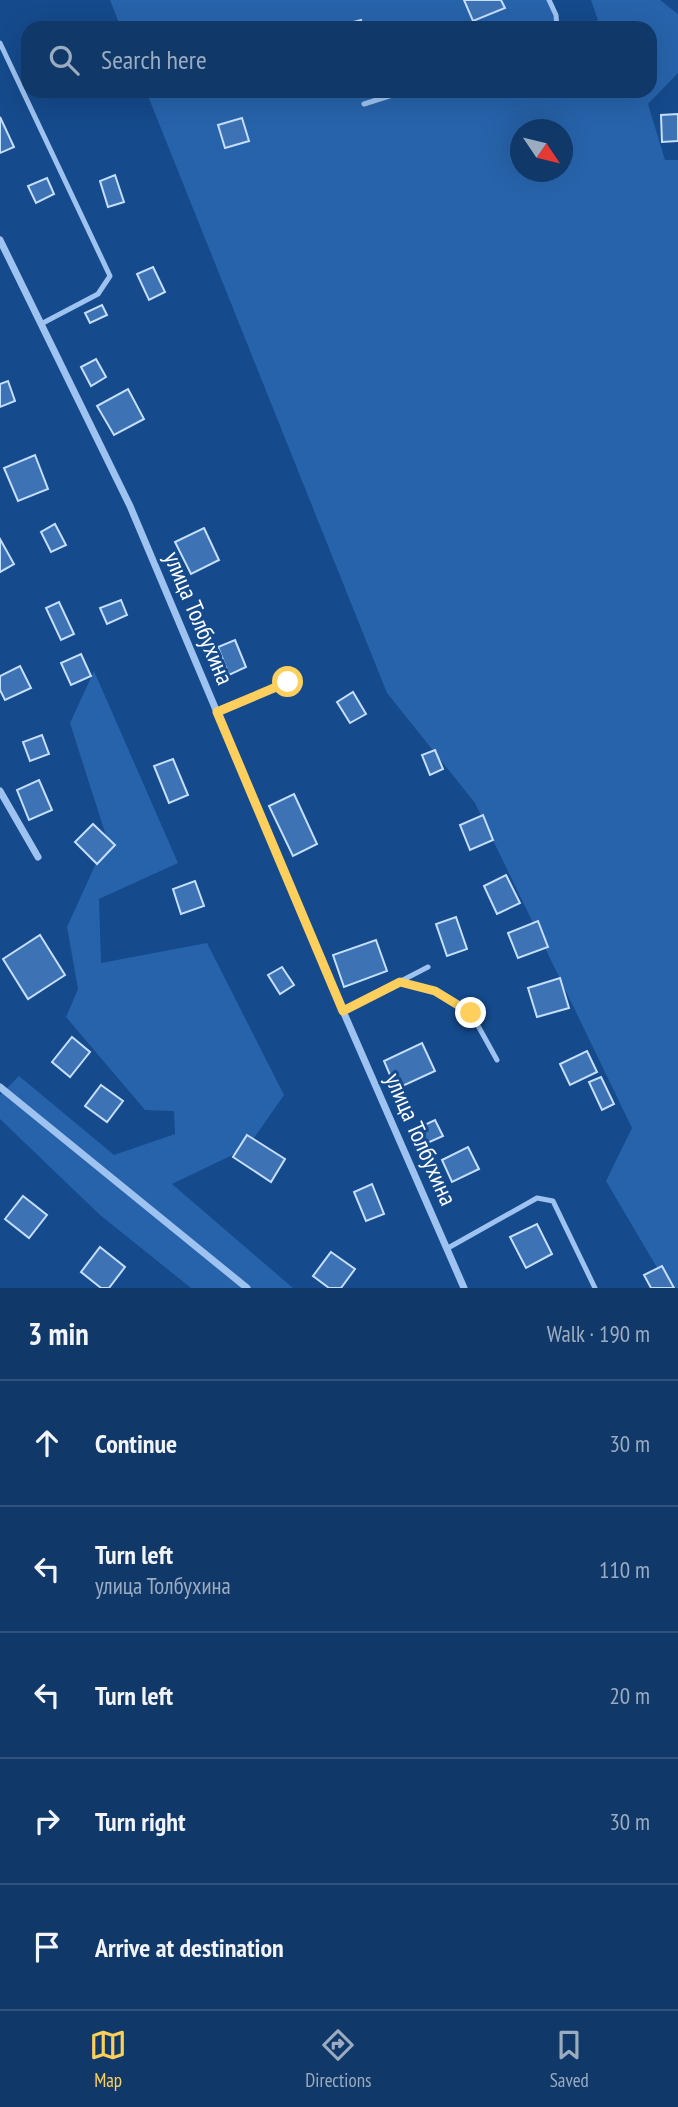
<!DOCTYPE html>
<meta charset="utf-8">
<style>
body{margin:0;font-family:"PT Sans Narrow",sans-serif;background:#1e4371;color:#f1f3f6}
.compass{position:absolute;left:510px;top:119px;width:63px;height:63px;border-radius:50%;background:#103869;box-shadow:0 7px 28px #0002;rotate:125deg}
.stop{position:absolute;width:21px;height:21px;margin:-16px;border:5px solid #ffcf5d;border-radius:50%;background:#fff}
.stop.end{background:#ffcf5d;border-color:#fff;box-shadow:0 2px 7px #0008}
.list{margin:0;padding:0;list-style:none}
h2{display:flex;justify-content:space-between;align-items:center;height:91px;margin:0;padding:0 28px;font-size:30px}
h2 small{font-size:23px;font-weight:400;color:#9cacc0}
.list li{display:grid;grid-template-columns:46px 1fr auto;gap:21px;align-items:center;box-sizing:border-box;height:126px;padding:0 28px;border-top:2px solid #30527d}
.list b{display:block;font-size:26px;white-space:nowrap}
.list p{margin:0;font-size:23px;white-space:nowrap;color:#9cacc0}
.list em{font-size:23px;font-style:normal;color:#9cacc0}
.icon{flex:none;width:38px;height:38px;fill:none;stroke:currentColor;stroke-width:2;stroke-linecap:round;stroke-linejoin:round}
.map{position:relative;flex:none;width:678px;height:1288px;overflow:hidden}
.search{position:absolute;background:#103869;box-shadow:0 7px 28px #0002;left:21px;right:21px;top:21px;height:77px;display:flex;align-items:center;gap:18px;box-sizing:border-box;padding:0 24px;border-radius:21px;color:#9cacc0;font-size:26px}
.sheet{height:721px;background:#103869}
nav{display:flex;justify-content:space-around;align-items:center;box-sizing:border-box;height:98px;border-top:2px solid #30527d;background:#103869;font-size:19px;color:#9cacc0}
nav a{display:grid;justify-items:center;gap:4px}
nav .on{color:#ffcf5d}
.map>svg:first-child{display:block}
.green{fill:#2763ab;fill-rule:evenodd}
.building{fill:#3d73b5;stroke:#c5defb;stroke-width:2}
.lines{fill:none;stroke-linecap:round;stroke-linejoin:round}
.lane{stroke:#9ec3f0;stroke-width:5}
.street{stroke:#9ec3f0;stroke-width:7}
.route{stroke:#ffcf5d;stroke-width:9}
.labels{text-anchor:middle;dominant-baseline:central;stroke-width:6;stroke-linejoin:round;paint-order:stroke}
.street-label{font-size:24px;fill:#fff;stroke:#154a8c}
</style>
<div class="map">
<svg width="678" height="1288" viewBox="0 0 678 1288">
<rect width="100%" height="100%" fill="#154a8c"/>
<g class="green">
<polygon points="110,0 549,0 557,28 121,28"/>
<path d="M591 0H660L678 14V73L648 104 665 160H678V1288H669L606 1181 632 1128 475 803 387 693 146 91H650V28H582L598 20ZM520 130H562V172H520Z"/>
<polygon points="94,671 178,863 99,899 101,963 207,943 284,1095 247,1148 172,1184 293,1288 191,1288 100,1215 0,1119 0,1095 19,1076 114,1155 175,1134 174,1111 145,1110 66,1017 78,989 67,927 107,839 70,723"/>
</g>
<g class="building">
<polygon points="464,0 501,0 505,8 473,21"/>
<polygon points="361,20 363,28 331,28"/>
<polygon points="678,114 678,141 662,142 661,115"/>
<polygon points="0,117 14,147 0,153"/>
<polygon points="242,118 249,141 225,148 218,125"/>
<polygon points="115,175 124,202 108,207 100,181"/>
<polygon points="47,178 54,194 36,203 28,186"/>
<polygon points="153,267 165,292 149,300 137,274"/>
<polygon points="102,305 107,315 90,323 85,313"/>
<polygon points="96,359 106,377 91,386 81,367"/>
<polygon points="8,381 15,401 0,407 0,384"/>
<polygon points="128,389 144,419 114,435 97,406"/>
<polygon points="35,455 48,489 18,501 4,468"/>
<polygon points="55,524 66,545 51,552 41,532"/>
<polygon points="204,528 219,560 191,574 175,542"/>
<polygon points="0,539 14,564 0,572"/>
<polygon points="121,600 127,615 107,624 100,608"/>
<polygon points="59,602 74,634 61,640 46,608"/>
<polygon points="235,640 246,667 229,675 218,647"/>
<polygon points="81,654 91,676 71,685 61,663"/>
<polygon points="20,666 31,688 5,700 0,690 0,676"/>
<polygon points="353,692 366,714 350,723 337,702"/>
<polygon points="42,735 49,754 30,761 23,742"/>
<polygon points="435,750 443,769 430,775 422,755"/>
<polygon points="173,759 188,795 169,803 154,766"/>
<polygon points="39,780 52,810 29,820 17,790"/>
<polygon points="294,794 317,844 293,856 269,806"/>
<polygon points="483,815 493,840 470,850 460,825"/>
<polygon points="93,824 115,845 97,864 75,842"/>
<polygon points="506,875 520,903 497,914 484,886"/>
<polygon points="195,881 204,906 181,914 173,889"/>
<polygon points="456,917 467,949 447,956 436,924"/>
<polygon points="538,921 548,947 518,958 508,933"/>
<polygon points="40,935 65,975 28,999 3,959"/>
<polygon points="376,940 387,971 344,987 333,955"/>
<polygon points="282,967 294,985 280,994 268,975"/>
<polygon points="560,978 569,1008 537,1017 528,988"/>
<polygon points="72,1037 90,1052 70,1077 52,1062"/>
<polygon points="422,1043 435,1071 396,1089 384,1061"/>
<polygon points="587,1051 597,1072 570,1085 560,1064"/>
<polygon points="601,1077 614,1104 602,1110 589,1082"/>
<polygon points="101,1085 123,1101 107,1122 85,1106"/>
<polygon points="435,1120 443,1136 425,1144 418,1128"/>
<polygon points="247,1135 285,1159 271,1182 233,1157"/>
<polygon points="468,1147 479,1169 452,1182 442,1160"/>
<polygon points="372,1184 384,1214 366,1221 354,1192"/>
<polygon points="23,1196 47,1215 29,1238 5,1219"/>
<polygon points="537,1224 552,1254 526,1268 510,1237"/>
<polygon points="100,1247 125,1267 109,1288 101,1288 81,1272"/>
<polygon points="331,1252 355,1269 341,1288 329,1288 313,1276"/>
<polygon points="662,1266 674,1288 651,1288 644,1275"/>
</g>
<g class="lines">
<g class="lane">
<polyline points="549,0 556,15 557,28"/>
<polyline points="0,43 110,276 98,294 41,324"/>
<polyline points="364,104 405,91"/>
<polyline points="217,712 288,682"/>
<polyline points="400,982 435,991 471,1013 497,1060"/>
<polyline points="343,1011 428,967"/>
<polyline points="448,1248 537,1198 553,1201 595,1288"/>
</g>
<g class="street">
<polyline points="0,240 130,506 343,1011 464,1288"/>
<polyline points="0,791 38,857"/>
<polyline points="0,1087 247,1288"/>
</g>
</g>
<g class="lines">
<polyline class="route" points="288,682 217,712 343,1011 400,982 435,991 471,1013"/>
</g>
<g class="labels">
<g class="street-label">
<text transform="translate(199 618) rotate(67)">улица Толбухина</text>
<text transform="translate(421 1139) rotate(66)">улица Толбухина</text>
</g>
</g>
</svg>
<svg class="compass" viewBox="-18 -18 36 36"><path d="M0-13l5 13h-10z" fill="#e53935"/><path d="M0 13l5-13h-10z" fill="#9cacc0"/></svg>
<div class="stop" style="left:288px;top:682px"></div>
<div class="stop end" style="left:471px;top:1013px"></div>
<div class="search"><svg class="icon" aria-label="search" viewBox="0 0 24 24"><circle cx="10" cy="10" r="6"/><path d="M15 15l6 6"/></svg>Search here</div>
</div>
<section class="sheet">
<h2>3 min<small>Walk · 190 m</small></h2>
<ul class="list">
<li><svg class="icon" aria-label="ahead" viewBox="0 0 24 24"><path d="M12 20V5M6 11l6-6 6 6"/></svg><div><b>Continue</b></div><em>30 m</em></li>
<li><svg class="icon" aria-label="left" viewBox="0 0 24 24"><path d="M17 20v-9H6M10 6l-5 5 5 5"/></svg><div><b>Turn left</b><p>улица Толбухина</p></div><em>110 m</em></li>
<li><svg class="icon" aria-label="left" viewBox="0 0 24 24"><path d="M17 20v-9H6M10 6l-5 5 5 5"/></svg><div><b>Turn left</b></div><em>20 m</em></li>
<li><svg class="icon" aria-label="right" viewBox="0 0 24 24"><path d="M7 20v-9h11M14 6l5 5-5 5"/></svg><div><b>Turn right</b></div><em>30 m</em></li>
<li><svg class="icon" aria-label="arrive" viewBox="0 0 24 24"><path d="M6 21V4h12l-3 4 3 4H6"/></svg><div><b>Arrive at destination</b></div></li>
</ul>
</section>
<nav>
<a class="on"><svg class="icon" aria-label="map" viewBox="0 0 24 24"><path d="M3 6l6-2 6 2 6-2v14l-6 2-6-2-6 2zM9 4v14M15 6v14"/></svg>Map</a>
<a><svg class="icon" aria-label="directions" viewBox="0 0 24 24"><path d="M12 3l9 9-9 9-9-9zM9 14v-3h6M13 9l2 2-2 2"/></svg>Directions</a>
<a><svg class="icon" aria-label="saved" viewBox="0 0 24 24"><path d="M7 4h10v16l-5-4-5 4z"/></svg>Saved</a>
</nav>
